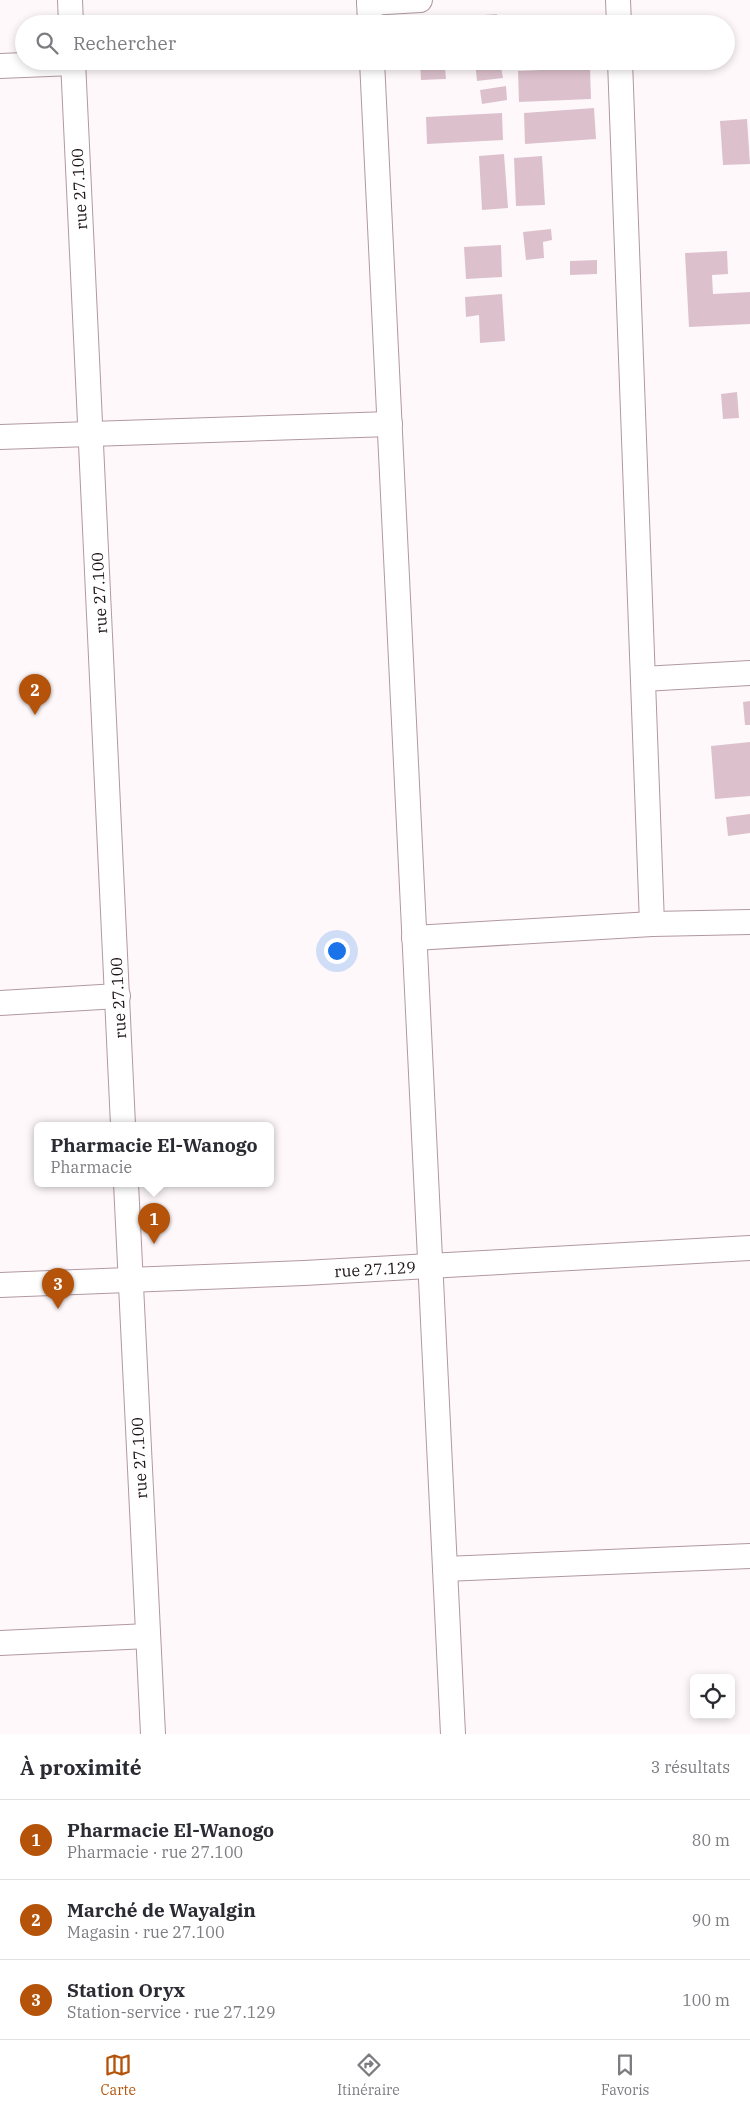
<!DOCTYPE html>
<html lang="fr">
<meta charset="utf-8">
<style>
body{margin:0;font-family:"IBM Plex Serif",serif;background:#f7f7f7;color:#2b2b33}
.controls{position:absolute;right:15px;bottom:15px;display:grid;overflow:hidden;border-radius:8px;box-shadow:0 2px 8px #0003}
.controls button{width:45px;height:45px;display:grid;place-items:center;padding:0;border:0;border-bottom:1px solid #e1e1e2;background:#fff;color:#2b2b33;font:25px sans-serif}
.you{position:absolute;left:336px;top:950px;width:18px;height:18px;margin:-12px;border:4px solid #fff;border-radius:50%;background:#1a73e8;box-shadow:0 0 0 8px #1a73e833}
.badge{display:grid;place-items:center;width:32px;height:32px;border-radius:50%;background:#b45309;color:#fff;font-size:16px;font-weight:700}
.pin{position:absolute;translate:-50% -41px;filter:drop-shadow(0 1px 2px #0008)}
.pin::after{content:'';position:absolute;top:26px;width:18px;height:15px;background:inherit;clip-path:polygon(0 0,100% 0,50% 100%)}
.popup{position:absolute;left:34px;top:1122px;width:240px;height:65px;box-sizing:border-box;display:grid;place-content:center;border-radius:8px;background:#fff;filter:drop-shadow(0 1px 4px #0005);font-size:16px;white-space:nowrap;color:#7c7c81}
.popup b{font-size:19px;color:#2b2b33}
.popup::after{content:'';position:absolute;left:50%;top:100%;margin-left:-10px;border:10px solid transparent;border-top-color:#fff}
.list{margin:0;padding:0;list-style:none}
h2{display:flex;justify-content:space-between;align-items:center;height:65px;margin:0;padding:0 20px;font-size:21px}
h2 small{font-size:16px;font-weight:400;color:#7c7c81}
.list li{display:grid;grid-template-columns:32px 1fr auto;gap:15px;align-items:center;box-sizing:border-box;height:80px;padding:0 20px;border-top:1px solid #e1e1e2}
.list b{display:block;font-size:19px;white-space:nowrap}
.list p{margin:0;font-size:16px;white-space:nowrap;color:#7c7c81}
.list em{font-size:16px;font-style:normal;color:#7c7c81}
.icon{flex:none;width:28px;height:28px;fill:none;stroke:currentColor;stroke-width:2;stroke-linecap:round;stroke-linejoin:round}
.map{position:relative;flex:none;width:750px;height:1734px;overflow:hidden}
.search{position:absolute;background:#fff;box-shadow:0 2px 8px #0003;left:15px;right:15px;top:15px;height:55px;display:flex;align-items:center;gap:12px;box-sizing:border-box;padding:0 18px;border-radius:28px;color:#7c7c81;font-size:19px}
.sheet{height:305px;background:#fff}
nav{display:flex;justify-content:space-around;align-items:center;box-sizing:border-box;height:70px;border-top:1px solid #e1e1e2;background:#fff;font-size:14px;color:#7c7c81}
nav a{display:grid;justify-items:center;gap:2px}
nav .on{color:#b45309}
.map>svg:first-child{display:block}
.building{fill:#dcc1cd}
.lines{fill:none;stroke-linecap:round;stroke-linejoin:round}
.street-casing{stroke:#b198a3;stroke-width:26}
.street{stroke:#fff;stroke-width:24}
.labels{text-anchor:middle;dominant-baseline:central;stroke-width:5;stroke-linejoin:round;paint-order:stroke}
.street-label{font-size:16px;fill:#1c1318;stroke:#fff}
</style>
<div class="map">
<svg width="750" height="1734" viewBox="0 0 750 1734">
<rect width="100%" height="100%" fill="#fef8fb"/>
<g class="building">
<polygon points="497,14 498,24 471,24 471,16"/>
<polygon points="565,16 565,24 554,24 554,17"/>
<polygon points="548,17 548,24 511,24 511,18"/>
<polygon points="420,61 432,61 432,69 445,68 446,79 421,80"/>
<polygon points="475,61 500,61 503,78 477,81"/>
<polygon points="590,68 591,99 519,102 518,71"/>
<polygon points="506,86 507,100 482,104 480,90"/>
<polygon points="594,108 596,139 525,144 524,113"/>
<polygon points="502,113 503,140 427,144 426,117"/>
<polygon points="747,119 750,164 723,165 720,121"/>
<polygon points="504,154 508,208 482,210 479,156"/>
<polygon points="542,156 545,205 516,206 514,158"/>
<polygon points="551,229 552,240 543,242 544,258 526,260 523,232"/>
<polygon points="501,245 502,277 466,279 464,247"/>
<polygon points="727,251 728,274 712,275 713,294 750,292 750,324 689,327 685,253"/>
<polygon points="597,260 597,274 570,275 570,261"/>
<polygon points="502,294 505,341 480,343 479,315 466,317 465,297"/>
<polygon points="737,392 739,418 723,419 721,394"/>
<polygon points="750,701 750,725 745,725 743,702"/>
<polygon points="750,742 750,796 715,799 711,746"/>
<polygon points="750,814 750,833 728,836 726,817"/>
</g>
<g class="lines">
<g class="street-casing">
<g id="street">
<polyline points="70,0 71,24"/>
<polyline points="369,0 370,24"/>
<polyline points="618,0 619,24"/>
<polyline points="369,3 420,0"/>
<polyline points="73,61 123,1125"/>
<polyline points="372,61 453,1734"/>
<polyline points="620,61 652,924"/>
<polyline points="0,66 73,63"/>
<polyline points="0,437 390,424"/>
<polyline points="643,679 750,673"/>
<polyline points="414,938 652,924 750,922"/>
<polyline points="0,1003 118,996"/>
<polyline points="126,1183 153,1734"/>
<polyline points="0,1285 304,1273 750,1248"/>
<polyline points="445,1569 750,1556"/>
<polyline points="0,1643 148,1636"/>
</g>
</g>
<use href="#street" class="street"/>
</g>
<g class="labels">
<g class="street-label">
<text transform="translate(79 189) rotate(-93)">rue 27.100</text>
<text transform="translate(99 593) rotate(-93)">rue 27.100</text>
<text transform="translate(118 998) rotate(-93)">rue 27.100</text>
<text transform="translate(375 1269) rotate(-3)">rue 27.129</text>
<text transform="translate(139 1458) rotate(-93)">rue 27.100</text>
</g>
</g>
</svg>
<div class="controls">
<button><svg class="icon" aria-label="locate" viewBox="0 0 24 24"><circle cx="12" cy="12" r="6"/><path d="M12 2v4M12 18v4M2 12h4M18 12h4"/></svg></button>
</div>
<div class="you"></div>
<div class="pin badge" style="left:154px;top:1244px">1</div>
<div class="popup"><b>Pharmacie El-Wanogo</b>Pharmacie</div>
<div class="pin badge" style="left:35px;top:715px">2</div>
<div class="pin badge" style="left:58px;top:1309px">3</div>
<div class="search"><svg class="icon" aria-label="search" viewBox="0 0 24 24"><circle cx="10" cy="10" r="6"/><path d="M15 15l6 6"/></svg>Rechercher</div>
</div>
<section class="sheet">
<h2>À proximité<small>3 résultats</small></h2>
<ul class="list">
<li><span class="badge">1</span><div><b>Pharmacie El-Wanogo</b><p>Pharmacie · rue 27.100</p></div><em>80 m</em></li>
<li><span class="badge">2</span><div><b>Marché de Wayalgin</b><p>Magasin · rue 27.100</p></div><em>90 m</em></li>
<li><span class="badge">3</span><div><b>Station Oryx</b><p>Station-service · rue 27.129</p></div><em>100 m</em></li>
</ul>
</section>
<nav>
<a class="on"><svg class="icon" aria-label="map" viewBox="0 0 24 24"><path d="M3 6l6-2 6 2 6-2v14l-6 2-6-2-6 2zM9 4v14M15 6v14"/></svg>Carte</a>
<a><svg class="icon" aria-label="directions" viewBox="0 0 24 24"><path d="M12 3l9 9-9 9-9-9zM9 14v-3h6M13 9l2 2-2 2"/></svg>Itinéraire</a>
<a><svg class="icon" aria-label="saved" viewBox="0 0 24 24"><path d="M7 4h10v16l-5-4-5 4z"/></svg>Favoris</a>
</nav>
